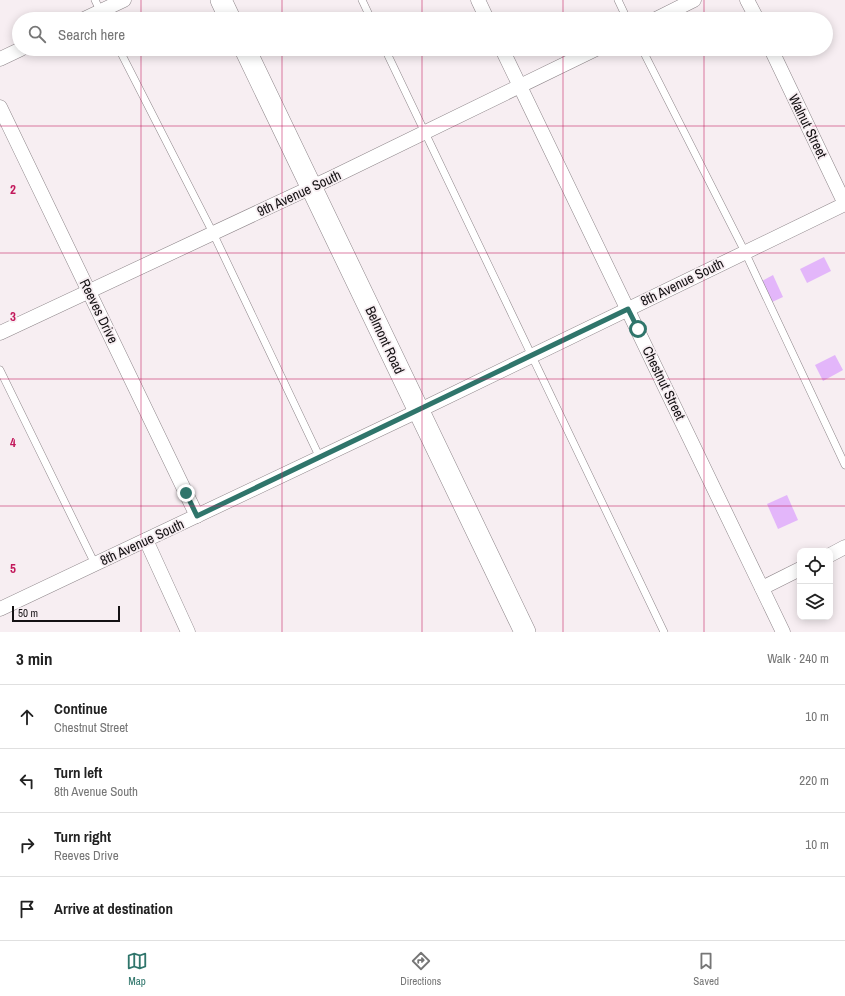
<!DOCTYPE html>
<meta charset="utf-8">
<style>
body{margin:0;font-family:"Archivo Narrow",sans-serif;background:#f2f2f2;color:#222}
.controls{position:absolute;right:12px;bottom:12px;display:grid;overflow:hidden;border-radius:8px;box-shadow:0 2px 10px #0003}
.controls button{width:36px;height:36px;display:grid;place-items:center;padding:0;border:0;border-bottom:1px solid #e0e0e0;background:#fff;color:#222;font:20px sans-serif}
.scale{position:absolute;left:12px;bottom:10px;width:108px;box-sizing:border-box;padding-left:4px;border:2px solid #141113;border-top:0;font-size:11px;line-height:14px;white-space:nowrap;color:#141113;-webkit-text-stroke:3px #f7eef2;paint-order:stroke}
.stop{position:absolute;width:12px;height:12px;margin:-9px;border:3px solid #2f756b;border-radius:50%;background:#fff}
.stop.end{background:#2f756b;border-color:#fff;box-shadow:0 1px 4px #0008}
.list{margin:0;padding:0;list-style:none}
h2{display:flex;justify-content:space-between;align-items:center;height:52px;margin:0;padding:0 16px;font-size:17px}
h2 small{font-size:13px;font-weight:400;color:#767676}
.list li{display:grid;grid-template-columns:26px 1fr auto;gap:12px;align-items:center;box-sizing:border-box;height:64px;padding:0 16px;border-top:1px solid #e0e0e0}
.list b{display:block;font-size:15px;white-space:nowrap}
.list p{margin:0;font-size:13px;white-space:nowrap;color:#767676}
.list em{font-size:13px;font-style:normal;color:#767676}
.icon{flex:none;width:22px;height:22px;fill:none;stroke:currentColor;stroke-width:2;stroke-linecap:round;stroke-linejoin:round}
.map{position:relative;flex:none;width:845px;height:632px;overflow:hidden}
.search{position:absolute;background:#fff;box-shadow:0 2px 10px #0003;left:12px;right:12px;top:12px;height:44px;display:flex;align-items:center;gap:10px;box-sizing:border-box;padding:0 14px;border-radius:22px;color:#767676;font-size:15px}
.sheet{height:308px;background:#fff}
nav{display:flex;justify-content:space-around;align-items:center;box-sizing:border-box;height:56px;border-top:1px solid #e0e0e0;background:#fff;font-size:11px;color:#767676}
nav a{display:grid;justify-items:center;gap:2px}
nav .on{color:#2f756b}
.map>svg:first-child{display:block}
.building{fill:#e3b6fa}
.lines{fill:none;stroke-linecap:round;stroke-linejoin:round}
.lane-casing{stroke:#8d8589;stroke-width:8}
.street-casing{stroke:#8d8589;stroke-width:15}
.secondary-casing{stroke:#8d8589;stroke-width:22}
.lane{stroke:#fff;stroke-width:7}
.street{stroke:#fff;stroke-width:14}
.secondary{stroke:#fff;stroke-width:21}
.route{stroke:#2f756b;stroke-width:5}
.grid{fill:none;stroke:#c2185b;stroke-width:1;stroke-opacity:0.55}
.labels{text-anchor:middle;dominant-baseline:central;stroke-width:3.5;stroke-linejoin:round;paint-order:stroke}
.street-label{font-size:14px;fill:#141113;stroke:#f7eef2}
.grid-label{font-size:13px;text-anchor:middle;font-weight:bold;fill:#c2185b;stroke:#f7eef2;stroke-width:3.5;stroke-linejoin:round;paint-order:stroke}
</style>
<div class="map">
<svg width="845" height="632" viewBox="0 0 845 632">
<rect width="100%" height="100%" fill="#f7eef2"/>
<g class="building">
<polygon points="824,257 831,271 807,283 800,269"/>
<polygon points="773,275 783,297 770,303 760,282"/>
<polygon points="835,355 843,370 823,381 815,365"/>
<polygon points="787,495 798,520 778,529 767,504"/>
</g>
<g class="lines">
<g class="lane-casing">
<g id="lane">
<polyline points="95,0 104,19"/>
<polyline points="362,0 371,19"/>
<polyline points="618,0 627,19"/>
<polyline points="119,49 213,233 320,458"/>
<polyline points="385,49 664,632"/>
<polyline points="642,49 745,252 845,465"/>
<polyline points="0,370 95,564"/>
</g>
</g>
<g class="street-casing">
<g id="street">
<polyline points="478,0 487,19"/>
<polyline points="747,0 757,19"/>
<polyline points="84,19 124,0"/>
<polyline points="656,19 694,0"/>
<polyline points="502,49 783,632"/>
<polyline points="0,59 21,49"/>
<polyline points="0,107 197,516"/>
<polyline points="0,333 331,178 596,49"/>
<polyline points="146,540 188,632"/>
<polyline points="830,555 845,547"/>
<polyline points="762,588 800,569"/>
<polyline points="0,609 418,411 845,204 771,49"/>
</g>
</g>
<g class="secondary-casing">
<g id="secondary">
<polyline points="221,0 230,19"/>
<polyline points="245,49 525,632"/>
</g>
</g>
<use href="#lane" class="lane"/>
<use href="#street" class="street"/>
<use href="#secondary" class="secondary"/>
</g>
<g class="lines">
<polyline class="route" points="186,493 197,516 628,309 638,329"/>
</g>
<path class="grid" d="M141 0V19M282 0V19M422 0V19M563 0V19M704 0V19M141 49V632M282 49V632M422 49V632M563 49V632M704 49V632M0 126H845M0 253H845M0 379H845M0 506H845"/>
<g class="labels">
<g class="street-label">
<text transform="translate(808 126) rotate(64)">Walnut Street</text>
<text transform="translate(299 193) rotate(-25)">9th Avenue South</text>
<text transform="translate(682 282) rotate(-26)">8th Avenue South</text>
<text transform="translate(99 311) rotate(64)">Reeves Drive</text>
<text transform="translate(385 340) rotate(65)">Belmont Road</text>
<text transform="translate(664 383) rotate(64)">Chestnut Street</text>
<text transform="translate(142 542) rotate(-25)">8th Avenue South</text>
</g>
</g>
<g class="grid-label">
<text x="13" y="194">2</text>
<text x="13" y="321">3</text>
<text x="13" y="447">4</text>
<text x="13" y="573">5</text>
</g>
</svg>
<div class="controls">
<button><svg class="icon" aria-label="locate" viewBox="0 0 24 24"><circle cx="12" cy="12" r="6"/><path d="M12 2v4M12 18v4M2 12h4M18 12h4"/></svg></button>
<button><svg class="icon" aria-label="layers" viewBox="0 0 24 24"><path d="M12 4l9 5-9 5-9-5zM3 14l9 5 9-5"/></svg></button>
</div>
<div class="scale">50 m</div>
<div class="stop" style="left:638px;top:329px"></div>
<div class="stop end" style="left:186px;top:493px"></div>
<div class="search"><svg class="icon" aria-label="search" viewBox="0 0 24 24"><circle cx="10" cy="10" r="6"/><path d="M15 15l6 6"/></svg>Search here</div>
</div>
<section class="sheet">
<h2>3 min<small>Walk · 240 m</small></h2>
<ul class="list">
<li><svg class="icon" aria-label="ahead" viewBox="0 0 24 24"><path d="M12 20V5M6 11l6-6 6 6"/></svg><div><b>Continue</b><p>Chestnut Street</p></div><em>10 m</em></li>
<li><svg class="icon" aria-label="left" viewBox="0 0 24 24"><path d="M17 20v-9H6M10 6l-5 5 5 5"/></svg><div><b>Turn left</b><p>8th Avenue South</p></div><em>220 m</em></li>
<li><svg class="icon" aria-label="right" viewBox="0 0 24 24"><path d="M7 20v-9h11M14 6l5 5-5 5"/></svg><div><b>Turn right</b><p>Reeves Drive</p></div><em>10 m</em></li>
<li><svg class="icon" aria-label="arrive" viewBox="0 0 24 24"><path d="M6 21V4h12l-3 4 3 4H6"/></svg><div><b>Arrive at destination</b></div></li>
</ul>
</section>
<nav>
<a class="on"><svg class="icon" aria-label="map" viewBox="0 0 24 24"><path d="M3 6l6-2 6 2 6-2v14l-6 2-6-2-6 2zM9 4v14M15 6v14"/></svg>Map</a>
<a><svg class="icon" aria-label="directions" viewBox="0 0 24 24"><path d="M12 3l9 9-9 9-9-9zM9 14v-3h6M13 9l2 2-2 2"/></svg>Directions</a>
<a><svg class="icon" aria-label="saved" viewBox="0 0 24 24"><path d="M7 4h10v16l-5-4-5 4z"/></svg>Saved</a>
</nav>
